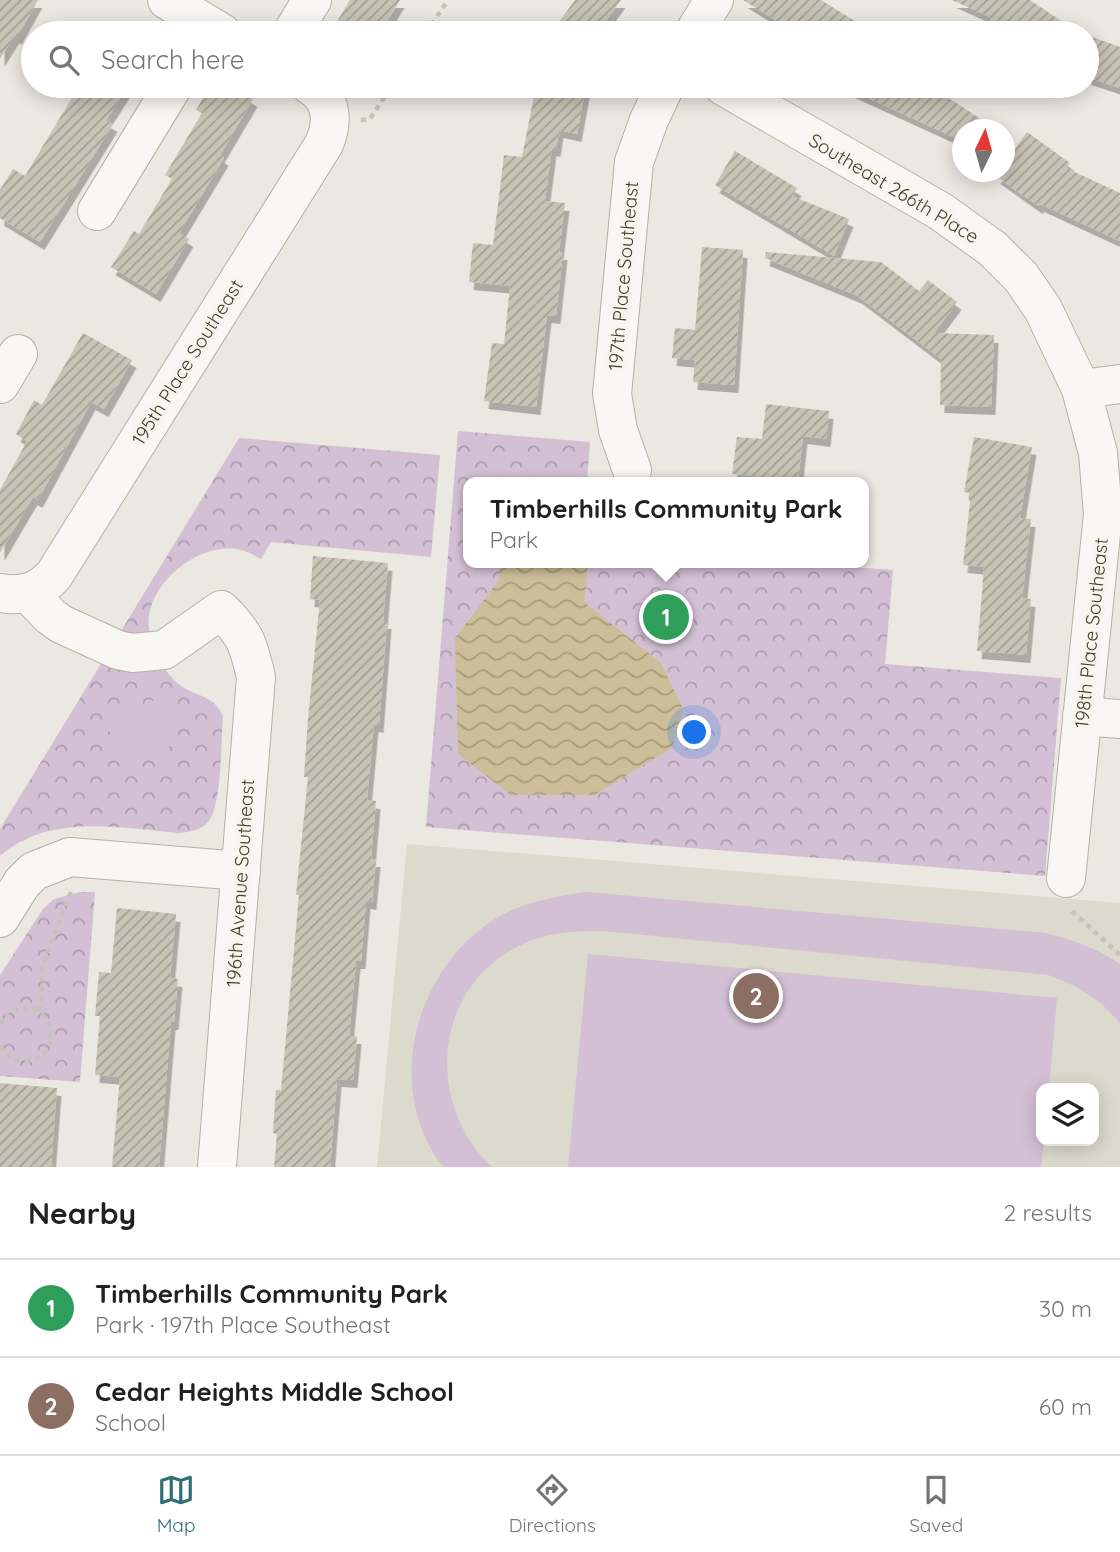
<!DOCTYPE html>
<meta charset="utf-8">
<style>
body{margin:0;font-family:Quicksand,sans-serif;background:#f6f6f6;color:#202124}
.controls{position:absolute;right:21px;bottom:21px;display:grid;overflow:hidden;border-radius:14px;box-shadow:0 4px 18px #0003}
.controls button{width:63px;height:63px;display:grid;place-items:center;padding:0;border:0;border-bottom:2px solid #e0e0e0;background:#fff;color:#202124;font:35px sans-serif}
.compass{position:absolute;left:952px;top:119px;width:63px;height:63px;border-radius:50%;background:#fff;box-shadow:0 4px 18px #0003;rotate:5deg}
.you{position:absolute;left:695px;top:733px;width:24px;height:24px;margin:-18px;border:5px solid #fff;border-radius:50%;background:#1a73e8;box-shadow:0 0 0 10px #1a73e833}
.badge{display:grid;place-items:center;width:46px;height:46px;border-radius:50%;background:#2d6f75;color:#fff;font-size:23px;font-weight:700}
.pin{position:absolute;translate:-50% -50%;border:4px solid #fff;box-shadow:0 2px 7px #0006}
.popup{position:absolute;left:463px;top:477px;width:406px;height:91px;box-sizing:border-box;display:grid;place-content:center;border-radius:14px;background:#fff;filter:drop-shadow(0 2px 5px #0005);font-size:23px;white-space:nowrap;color:#757577}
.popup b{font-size:26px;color:#202124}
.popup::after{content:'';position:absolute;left:50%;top:100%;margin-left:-14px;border:14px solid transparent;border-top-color:#fff}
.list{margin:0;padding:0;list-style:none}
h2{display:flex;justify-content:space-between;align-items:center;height:91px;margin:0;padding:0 28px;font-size:30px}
h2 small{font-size:23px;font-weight:400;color:#757577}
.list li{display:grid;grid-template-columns:46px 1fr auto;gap:21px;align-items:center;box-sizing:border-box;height:98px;padding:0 28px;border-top:2px solid #e0e0e0}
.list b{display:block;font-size:26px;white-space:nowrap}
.list p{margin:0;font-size:23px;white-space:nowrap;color:#757577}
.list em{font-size:23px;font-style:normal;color:#757577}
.icon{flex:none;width:38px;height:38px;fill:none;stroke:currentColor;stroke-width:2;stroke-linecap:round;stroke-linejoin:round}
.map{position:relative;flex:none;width:1120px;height:1167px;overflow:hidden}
.search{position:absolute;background:#fff;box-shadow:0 4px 18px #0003;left:21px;right:21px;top:21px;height:77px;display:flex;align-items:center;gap:18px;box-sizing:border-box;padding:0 24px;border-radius:38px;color:#757577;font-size:26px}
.sheet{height:287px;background:#fff}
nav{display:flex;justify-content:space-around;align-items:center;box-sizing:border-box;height:98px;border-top:2px solid #e0e0e0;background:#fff;font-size:19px;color:#757577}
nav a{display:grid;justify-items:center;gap:4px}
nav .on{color:#2d6f75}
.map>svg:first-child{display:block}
.built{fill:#dcd9cd;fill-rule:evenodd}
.park{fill:url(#park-crowns)}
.pitch{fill:#d3c0d4}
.water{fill:url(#water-waves)}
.building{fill:url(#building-hatch);filter:url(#shadow)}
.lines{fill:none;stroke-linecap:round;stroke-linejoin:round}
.minor-casing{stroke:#b4b2a5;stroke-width:40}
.path{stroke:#c5c3ba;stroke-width:4.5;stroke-dasharray:5 5;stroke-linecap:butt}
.minor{stroke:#f8f7f3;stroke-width:38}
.labels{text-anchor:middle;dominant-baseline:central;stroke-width:7;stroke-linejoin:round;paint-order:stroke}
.street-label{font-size:19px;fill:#423e27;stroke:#f7f5ef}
</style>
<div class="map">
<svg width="1120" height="1167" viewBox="0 0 1120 1167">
<defs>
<pattern id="park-crowns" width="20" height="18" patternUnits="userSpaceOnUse" patternTransform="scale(1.75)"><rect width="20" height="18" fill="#d3c0d4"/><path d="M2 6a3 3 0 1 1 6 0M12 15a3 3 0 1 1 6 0" fill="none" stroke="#ad9dac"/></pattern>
<pattern id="water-waves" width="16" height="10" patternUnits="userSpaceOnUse" patternTransform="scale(1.75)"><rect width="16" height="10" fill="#ccbe98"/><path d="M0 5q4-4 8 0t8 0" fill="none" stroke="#a79c7c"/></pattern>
<pattern id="building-hatch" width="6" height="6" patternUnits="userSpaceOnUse" patternTransform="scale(1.75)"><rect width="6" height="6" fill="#c7c4b6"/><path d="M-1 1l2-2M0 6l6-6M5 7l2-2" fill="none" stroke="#a3a194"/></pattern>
<filter id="shadow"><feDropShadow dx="4.5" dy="8" stdDeviation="0" flood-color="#0004"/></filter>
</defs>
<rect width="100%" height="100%" fill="#eae8e0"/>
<path class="built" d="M407 844 1120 903V1167H377ZM1041 1088H1094V1141H1041Z"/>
<g class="park">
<polygon points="458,431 590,442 587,482 468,482 468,563 801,563 893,570 885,664 1061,678 1045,876 426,827"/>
<path d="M239 438 440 455 431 557 271 542 261 559C255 556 248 551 241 550 203 541 155 577 149 615 147 628 152 645 158 657 164 670 174 682 186 689 202 697 215 698 223 716 221 741 222 802 209 821 202 830 190 832 179 833 119 828 50 813 0 856V829Z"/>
<polygon points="80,892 95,892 80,1082 0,1076 0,975 43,909 54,899"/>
</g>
<g class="pitch">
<path d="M164 695C169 705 176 715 177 726 177 752 146 768 125 752 116 746 111 735 106 725Z"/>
<path d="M587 892 1046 933C1073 940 1097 948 1120 964V1024C1102 999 1076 985 1048 975L604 931C572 931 544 932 515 948 432 993 426 1105 492 1167H443C385 1091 412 979 486 925 516 903 551 897 587 892Z"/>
<polygon points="588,954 1057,998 1049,1088 1041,1088 1041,1141 1044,1141 1041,1167 568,1167"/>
</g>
<polygon class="water" points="500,563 588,563 584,602 661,663 683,709 672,748 594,795 511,795 458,754 455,638 499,580"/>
<g class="building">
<polygon points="0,0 38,0 17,37 15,35 0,59"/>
<polygon points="350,0 400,0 380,33 330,33"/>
<polygon points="575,0 621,0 597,33 551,33"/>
<polygon points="743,0 821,0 874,33 796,33"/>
<polygon points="952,0 1030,0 1079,33 1000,33 988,25 992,18"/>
<polygon points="1087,35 1120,47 1120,88 1087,77"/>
<polygon points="79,86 128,86 106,120 113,124 40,242 0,218 0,190 13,169 25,176"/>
<polygon points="210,86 231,86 253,99 220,155 224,158 179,233 189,239 156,294 111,267 134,231 139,234 172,179 165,175 202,113 196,110"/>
<polygon points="536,86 586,86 577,134 559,130 556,149 552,148 545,201 565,203 559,252 563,252 556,316 547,315 536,407 484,401 492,343 504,344 510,286 469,282 473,243 493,245 504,155 522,157"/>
<polygon points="842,86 930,86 998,130 962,130 962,141"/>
<polygon points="1027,132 1070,163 1066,168 1120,193 1120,241 1040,204 1038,206 996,176 999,172 1004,172 1004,164"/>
<polygon points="735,151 797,188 792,196 849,219 834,256 715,185"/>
<polygon points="702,247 743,250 734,385 693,382 695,360 672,358 675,328 695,330"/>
<polygon points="766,252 881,262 919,291 928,280 957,302 934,333 994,335 991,407 940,405 941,359 858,296 765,258"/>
<polygon points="83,333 132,360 104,409 91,402 38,500 33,497 0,553 0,490 27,441 16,434 34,400 42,405"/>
<polygon points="766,404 829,411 826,439 803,436 798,481 732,474 737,437 762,439"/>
<polygon points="974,437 1032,447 1020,518 1031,519 1022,598 1031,599 1026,655 977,651 984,567 963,565 971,493 964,492"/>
<polygon points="313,556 388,563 383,621 387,621 379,725 374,724 367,800 376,801 371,859 376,859 372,902 366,901 361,961 356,961 349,1036 357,1036 353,1080 337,1079 330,1167 274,1167 277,1134 273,1133 276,1090 281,1090 292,972 299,895 296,895 308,777 304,777 308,718 320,600 310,599"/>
<polygon points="117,908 176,914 170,978 178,979 174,1022 171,1022 159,1167 112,1167 120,1077 95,1075 100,1016 95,1016 99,972 111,973"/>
<polygon points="0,1083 57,1088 51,1167 0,1167"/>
</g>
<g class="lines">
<g class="minor-casing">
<g id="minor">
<polyline points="167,0 222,33"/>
<polyline points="292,33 312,0"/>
<polyline points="694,33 714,0"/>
<polyline points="723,86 940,211 993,249 1021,277 1043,309 1081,389 1098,453 1103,514 1066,878"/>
<polyline points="97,211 173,86"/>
<polyline points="0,384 18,354"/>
<polyline points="1081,389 1120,384"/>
<polyline points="632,470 618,430 612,394 634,162 649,120 665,86"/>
<path d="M0 593C22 597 39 592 54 575L324 144C333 123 333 99 311 86"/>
<path d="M28 593 50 616 61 624 118 650 132 653 164 650 221 610C246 635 248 643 256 677L217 1167"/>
<polyline points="1082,716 1120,719"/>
<polyline points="0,918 22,883 34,871 70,857 241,871"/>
</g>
</g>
<g class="path">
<polyline points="426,33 448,0"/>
<polyline points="361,120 370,119 392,86"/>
<polyline points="1072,911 1120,955"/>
<polyline points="38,1011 42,997 42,966 71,892"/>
<path d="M0 1025C3 1018 8 1013 15 1010 53 995 67 1059 26 1061 14 1062 5 1055 0 1045"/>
</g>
<use href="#minor" class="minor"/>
</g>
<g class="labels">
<g class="street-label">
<text transform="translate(894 188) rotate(31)">Southeast 266th Place</text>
<text transform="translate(623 276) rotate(-85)">197th Place Southeast</text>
<text transform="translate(187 362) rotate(-58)">195th Place Southeast</text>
<text transform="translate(1091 633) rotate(-84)">198th Place Southeast</text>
<text transform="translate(240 883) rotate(-86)">196th Avenue Southeast</text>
</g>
</g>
</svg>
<div class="controls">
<button><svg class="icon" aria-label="layers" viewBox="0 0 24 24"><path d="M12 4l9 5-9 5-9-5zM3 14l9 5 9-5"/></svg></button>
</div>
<svg class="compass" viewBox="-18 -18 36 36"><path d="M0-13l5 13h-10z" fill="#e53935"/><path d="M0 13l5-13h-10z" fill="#757577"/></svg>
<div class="you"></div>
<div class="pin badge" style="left:666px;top:617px;background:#2e9e5b">1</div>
<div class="popup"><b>Timberhills Community Park</b>Park</div>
<div class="pin badge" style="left:756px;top:996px;background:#8d6e63">2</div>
<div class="search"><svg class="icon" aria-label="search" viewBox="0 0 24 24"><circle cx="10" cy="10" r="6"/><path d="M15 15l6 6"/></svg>Search here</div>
</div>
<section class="sheet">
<h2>Nearby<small>2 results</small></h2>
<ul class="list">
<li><span class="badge" style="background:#2e9e5b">1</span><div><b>Timberhills Community Park</b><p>Park · 197th Place Southeast</p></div><em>30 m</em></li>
<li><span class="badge" style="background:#8d6e63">2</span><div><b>Cedar Heights Middle School</b><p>School</p></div><em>60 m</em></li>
</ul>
</section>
<nav>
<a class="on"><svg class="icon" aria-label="map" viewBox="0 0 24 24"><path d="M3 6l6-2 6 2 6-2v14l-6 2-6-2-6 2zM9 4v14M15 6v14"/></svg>Map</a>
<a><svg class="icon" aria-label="directions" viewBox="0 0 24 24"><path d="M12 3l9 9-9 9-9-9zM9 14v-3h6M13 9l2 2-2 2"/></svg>Directions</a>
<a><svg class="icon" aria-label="saved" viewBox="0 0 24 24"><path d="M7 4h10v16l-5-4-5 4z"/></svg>Saved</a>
</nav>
